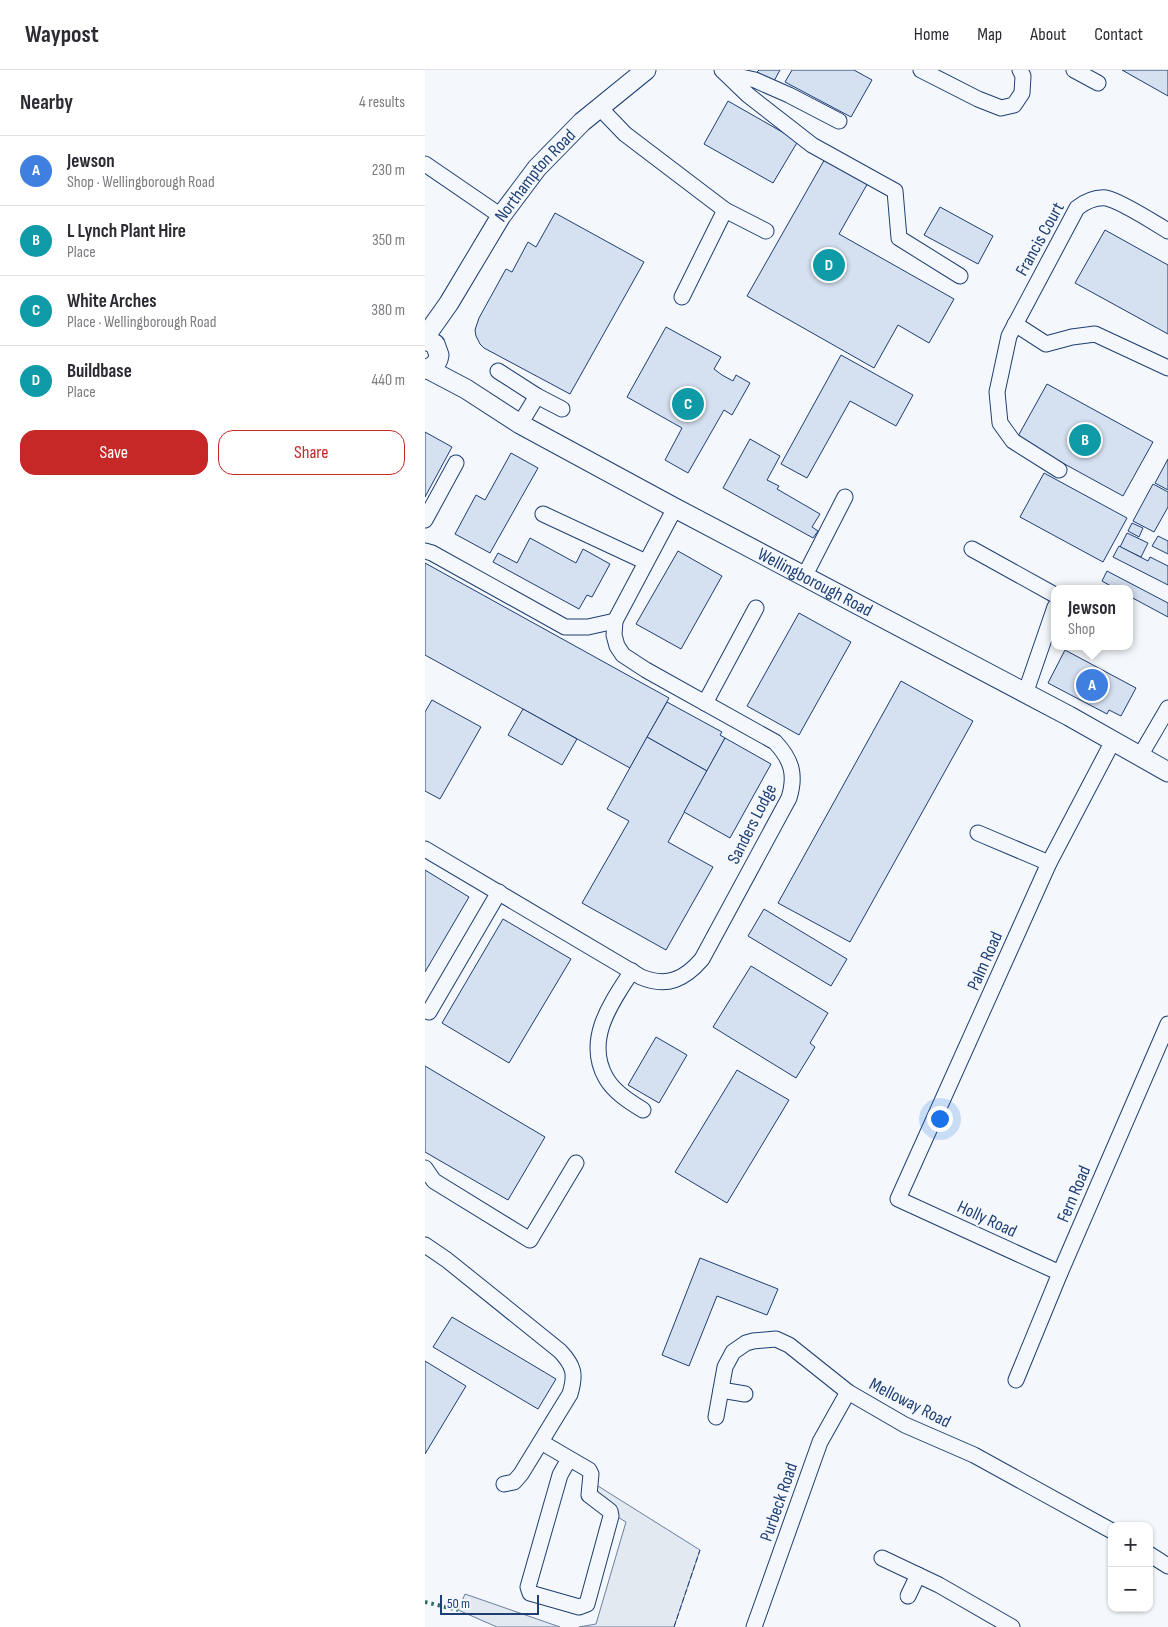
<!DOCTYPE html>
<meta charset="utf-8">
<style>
body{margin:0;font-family:"Sofia Sans Condensed",sans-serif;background:#f2f2f3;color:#2b2b33}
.controls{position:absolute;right:15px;bottom:15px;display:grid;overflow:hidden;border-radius:10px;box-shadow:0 1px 4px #0004}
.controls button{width:45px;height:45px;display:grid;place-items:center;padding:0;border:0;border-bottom:1px solid #e1e1e2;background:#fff;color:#2b2b33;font:25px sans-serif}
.scale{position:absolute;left:15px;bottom:12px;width:99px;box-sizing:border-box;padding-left:5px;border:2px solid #1d3f73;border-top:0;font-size:14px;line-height:18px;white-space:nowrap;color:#1d3f73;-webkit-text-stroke:4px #f4f7fb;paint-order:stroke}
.you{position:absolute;left:514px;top:1048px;width:18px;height:18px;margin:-12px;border:4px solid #fff;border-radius:50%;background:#1a73e8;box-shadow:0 0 0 8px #1a73e833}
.badge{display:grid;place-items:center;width:32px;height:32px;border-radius:50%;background:#c62828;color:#fff;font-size:16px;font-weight:700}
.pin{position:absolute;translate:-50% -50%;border:2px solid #fff;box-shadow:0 1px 5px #0006}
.popup{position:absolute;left:626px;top:515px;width:82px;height:65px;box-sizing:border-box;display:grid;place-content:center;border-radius:10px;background:#fff;filter:drop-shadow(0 1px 4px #0005);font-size:16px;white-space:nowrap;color:#7c7c81}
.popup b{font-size:19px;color:#2b2b33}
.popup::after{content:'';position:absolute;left:50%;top:100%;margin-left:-10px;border:10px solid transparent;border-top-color:#fff}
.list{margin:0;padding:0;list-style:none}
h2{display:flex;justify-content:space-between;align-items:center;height:65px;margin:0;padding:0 20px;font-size:21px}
h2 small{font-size:16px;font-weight:400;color:#7c7c81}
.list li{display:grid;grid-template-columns:32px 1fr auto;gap:15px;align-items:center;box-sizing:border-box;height:70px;padding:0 20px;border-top:1px solid #e1e1e2}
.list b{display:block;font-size:19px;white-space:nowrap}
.list p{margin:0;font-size:16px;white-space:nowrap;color:#7c7c81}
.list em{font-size:16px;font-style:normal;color:#7c7c81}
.actions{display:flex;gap:10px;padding:15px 20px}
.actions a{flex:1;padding:11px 0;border:1px solid #c62828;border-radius:15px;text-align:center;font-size:18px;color:#c62828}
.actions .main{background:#c62828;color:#fff}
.map{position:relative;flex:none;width:743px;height:1557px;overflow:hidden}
header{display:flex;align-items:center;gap:30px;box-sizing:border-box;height:70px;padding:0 25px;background:#fff;border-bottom:1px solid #e1e1e2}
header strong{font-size:24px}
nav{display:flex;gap:28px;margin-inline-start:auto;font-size:18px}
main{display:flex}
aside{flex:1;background:#fff}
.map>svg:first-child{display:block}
.green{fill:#e3e9f0;stroke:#687fa3}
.building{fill:#d5e0f0;stroke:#1d3f73}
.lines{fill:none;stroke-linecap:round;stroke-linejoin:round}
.minor-casing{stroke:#1d3f73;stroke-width:17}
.major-casing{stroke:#1d3f73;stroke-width:21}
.minor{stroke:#f4f7fb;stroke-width:15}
.major{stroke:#f4f7fb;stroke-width:19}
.hedge{stroke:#2c6c60;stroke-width:4;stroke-dasharray:2.5 4;stroke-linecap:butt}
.fence{stroke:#1d3f73;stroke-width:1;stroke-dasharray:6 2.5;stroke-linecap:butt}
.labels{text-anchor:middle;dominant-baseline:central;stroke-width:4;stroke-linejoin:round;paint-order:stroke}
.street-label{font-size:18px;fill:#1d3f73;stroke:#f4f7fb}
</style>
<header>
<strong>Waypost</strong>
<nav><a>Home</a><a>Map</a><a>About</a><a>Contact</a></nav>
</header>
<main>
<aside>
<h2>Nearby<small>4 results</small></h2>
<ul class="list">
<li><span class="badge" style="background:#3f7fe0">A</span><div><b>Jewson</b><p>Shop · Wellingborough Road</p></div><em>230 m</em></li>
<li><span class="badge" style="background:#0f9aa8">B</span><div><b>L Lynch Plant Hire</b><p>Place</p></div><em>350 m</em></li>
<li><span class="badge" style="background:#0f9aa8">C</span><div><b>White Arches</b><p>Place · Wellingborough Road</p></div><em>380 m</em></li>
<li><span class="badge" style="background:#0f9aa8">D</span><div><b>Buildbase</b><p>Place</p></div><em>440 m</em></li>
</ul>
<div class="actions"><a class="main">Save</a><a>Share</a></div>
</aside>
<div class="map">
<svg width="743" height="1557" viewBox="0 0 743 1557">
<rect width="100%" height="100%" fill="#f4f7fb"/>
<g class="green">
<polygon points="173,1416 275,1480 249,1557 154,1557 171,1554 201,1452 171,1434 168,1424"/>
<polygon points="40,1524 135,1557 72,1557 33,1540"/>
</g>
<g class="building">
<polygon points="334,0 355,0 349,11 332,2"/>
<polygon points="367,0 429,0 447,10 426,47 360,12"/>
<polygon points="697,0 743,0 743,26"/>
<polygon points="303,31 373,71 348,113 279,74"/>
<polygon points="401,87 444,111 414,164 529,229 504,273 473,255 449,298 322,226"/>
<polygon points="515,137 568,166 553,194 499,165"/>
<polygon points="130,143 219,192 145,324 59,278 55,274 51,266 50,260 54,248 81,199 87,202 103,172 111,177"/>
<polygon points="680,160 743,195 743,264 650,213"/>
<polygon points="241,257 296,287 289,299 297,305 308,311 311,305 325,313 307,345 299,340 263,403 240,390 257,358 202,327"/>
<polygon points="416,285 488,325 471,356 425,331 382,408 356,394"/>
<polygon points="622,314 728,372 698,426 592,368"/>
<polygon points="0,362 27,377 0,427"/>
<polygon points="325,369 355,386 342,410 354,416 352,419 395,444 387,457 393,461 388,468 298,418"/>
<polygon points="86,383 113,398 65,483 30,464 51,425 60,430"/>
<polygon points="743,389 743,420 730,413"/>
<polygon points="619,403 702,448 678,492 595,447"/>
<polygon points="728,414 743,422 743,437 729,462 708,451"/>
<polygon points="707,453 718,458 714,467 703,461"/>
<polygon points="702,463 723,473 716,487 695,477"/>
<polygon points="733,466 743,471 743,484 727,476"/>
<polygon points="105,468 151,493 158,479 185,494 167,527 162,525 154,539 68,492 73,483 92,493"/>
<polygon points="694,476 723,491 725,487 743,496 743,515 688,487"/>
<polygon points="253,481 297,506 256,579 211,554"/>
<polygon points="0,493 244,628 205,698 0,585"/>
<polygon points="682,501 743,533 743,547 704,526 704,519 691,519 677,511"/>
<polygon points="374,543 426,572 374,665 322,636"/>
<polygon points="640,580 711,618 696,646 684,640 682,644 623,613"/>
<polygon points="476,611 548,651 425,872 353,833"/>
<polygon points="7,630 56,657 15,729 0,721 0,642"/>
<polygon points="242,632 297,662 295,665 300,668 282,701 222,667"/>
<polygon points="98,639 152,669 137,695 83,665"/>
<polygon points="222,667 282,701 243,772 288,797 241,880 157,833 204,751 182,739"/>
<polygon points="300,668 346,694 305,768 259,742"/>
<polygon points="0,800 44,827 0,902"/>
<polygon points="339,839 422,889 406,916 323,866"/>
<polygon points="78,849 146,889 84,993 17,953"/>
<polygon points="326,896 403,943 385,973 390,977 371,1008 288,957"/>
<polygon points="231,967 262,985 234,1033 203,1015"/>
<polygon points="0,996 120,1067 83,1130 0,1082"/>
<polygon points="312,1000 364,1030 302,1133 250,1102"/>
<polygon points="275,1188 353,1219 342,1245 292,1226 264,1296 237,1285"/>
<polygon points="27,1247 131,1309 113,1339 8,1277"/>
<polygon points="0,1291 41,1316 0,1384"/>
</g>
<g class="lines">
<g class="minor-casing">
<g id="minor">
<polyline points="297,0 323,25 387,75 470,121 474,168 535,206"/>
<polyline points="496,0 553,29 576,38 589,35 597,23 598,6 595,0"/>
<polyline points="649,0 673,13"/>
<polyline points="302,4 330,10 364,25 414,51"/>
<polyline points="174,37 200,64 300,140 341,161"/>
<polyline points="0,94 76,146"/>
<polyline points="257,227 300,140"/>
<polyline points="590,254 621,274 647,267 670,264 743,298"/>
<polyline points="73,301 112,326"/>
<polyline points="95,354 112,326 137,339"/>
<path d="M634 400 588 371 575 353 572 322 584 266 652 138C660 132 670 127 681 128 696 131 728 152 743 161"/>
<polyline points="118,444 221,492"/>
<polyline points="0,450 31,393"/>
<polyline points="547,479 630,525"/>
<polyline points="0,481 7,483 140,557 163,557 190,551"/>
<polyline points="379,507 420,427"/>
<polyline points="600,624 630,537"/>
<polyline points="280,633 331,538"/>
<polyline points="715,686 743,638"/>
<polyline points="553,763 624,793"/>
<path d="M0 779 216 907C242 918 260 909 277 889L364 728C371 705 367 690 350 672L221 600 198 585 192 576 189 565 190 551 250 438"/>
<path d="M207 901C187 932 159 969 181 1008 189 1022 205 1032 218 1040"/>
<polyline points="4,942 74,822"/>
<polyline points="0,1098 9,1111 105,1170 151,1093"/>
<path d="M0 1175 22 1190 135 1281C149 1296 151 1304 145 1324L96 1404 89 1412 79 1414"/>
<polyline points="635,1203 473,1129 624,793 688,671"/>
<polyline points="591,1310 635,1203 743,954"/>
<polyline points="296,1320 320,1324"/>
<polyline points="291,1347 300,1297 308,1282 321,1273 328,1271 351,1269 364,1275 423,1322 480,1355 549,1385 687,1461"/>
<polyline points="116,1372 164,1400 166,1404 164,1425 185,1441 186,1446 162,1534 154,1537 105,1523 103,1517 135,1405 144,1389"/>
<polyline points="724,1484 743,1496"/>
<polyline points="457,1488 514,1515 587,1557"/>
<polyline points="483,1526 493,1505"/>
<polyline points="329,1557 395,1372 423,1322"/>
</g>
</g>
<g class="major-casing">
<g id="major">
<path id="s1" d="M0 267 24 233 76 146 112 98 157 52 221 0"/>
<path d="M0 270 10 274 14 285C13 293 8 298 0 299"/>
<path id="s2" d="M3 299 41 319 95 354 250 438 644 646 743 702"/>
</g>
</g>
<use href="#minor" class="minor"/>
<use href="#major" class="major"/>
<polyline class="hedge" points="0,1532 33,1540"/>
<polyline class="fence" points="249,1557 275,1480"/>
</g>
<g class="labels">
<g class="street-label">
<text stroke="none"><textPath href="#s1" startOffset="196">Northampton Road</textPath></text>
<text transform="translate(615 169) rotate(-61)">Francis Court</text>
<text stroke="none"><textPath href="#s2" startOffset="442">Wellingborough Road</textPath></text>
<text transform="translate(327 754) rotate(-63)">Sanders Lodge</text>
<text transform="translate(560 891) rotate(-66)">Palm Road</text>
<text transform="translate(649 1124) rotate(-67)">Fern Road</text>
<text transform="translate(562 1149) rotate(25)">Holly Road</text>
<text transform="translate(485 1333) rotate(27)">Melloway Road</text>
<text transform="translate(354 1432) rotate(-71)">Purbeck Road</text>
</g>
</g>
</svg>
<div class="controls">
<button>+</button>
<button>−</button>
</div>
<div class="scale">50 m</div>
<div class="you"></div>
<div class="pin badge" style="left:667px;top:615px;background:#3f7fe0">A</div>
<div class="popup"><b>Jewson</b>Shop</div>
<div class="pin badge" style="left:660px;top:370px;background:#0f9aa8">B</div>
<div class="pin badge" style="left:263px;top:334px;background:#0f9aa8">C</div>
<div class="pin badge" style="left:404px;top:195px;background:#0f9aa8">D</div>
</div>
</main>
